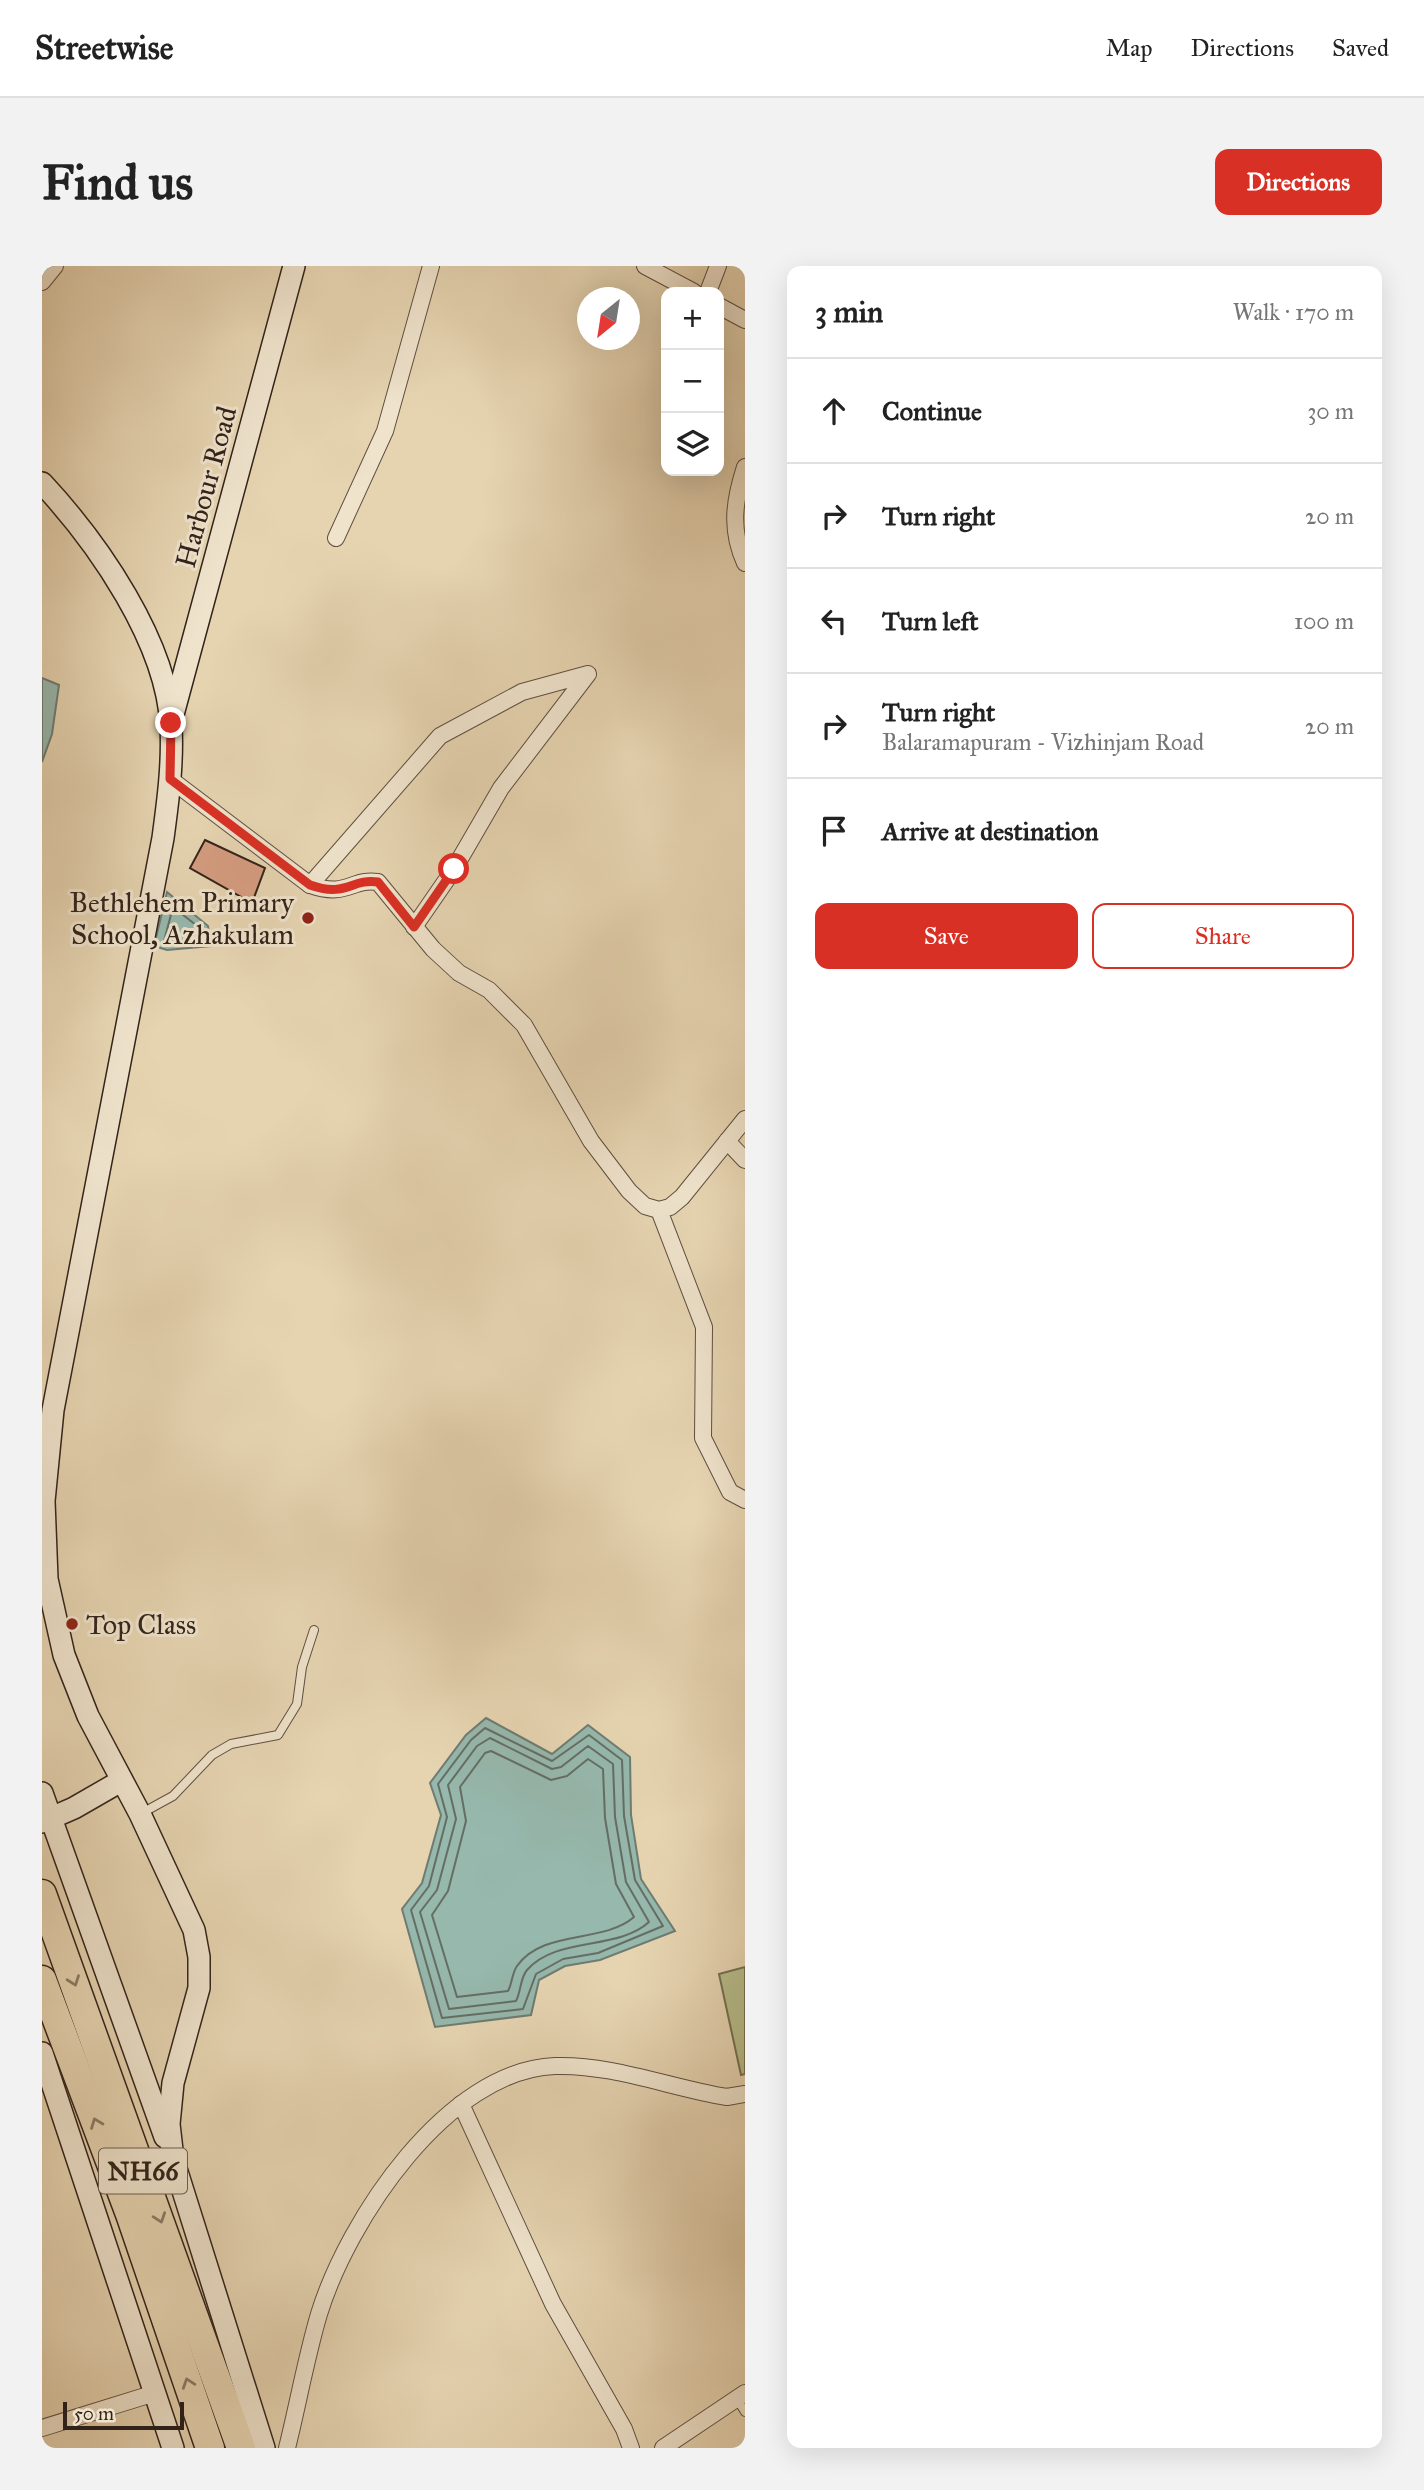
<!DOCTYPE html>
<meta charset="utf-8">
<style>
body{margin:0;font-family:"IM FELL Great Primer",serif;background:#f2f2f2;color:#222}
.controls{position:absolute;right:21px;top:21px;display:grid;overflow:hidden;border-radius:14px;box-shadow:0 7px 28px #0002}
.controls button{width:63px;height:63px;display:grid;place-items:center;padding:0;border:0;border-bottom:2px solid #e0e0e0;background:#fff;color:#222;font:35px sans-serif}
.compass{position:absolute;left:535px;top:21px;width:63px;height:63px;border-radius:50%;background:#fff;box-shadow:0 7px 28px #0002;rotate:210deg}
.scale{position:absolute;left:21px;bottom:18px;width:121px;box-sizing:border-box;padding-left:7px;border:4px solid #32231a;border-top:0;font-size:19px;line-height:24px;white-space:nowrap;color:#32231a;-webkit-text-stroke:5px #efe3cc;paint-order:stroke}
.stop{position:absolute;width:21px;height:21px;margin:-16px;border:5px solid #d93025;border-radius:50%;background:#fff}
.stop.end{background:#d93025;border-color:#fff;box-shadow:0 2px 7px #0008}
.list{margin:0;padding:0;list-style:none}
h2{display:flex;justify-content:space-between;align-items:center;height:91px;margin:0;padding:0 28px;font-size:30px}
h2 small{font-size:23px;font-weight:400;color:#767676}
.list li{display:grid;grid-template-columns:46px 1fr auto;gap:21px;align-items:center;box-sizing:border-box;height:105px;padding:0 28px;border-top:2px solid #e0e0e0}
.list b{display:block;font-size:26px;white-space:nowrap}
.list p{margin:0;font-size:23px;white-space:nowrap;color:#767676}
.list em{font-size:23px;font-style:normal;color:#767676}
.actions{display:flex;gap:14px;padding:21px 28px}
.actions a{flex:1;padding:16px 0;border:2px solid #d93025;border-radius:14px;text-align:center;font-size:24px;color:#d93025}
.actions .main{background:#d93025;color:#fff}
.icon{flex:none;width:38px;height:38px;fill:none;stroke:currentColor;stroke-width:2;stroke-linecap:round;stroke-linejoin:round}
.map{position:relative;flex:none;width:703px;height:2182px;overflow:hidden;border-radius:14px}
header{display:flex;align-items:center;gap:42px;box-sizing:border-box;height:98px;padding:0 35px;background:#fff;border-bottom:2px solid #e0e0e0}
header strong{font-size:33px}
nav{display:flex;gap:38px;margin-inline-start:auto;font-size:24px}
.intro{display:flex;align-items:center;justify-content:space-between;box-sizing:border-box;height:168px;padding:0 42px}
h1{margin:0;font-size:49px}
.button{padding:18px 32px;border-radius:14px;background:#d93025;color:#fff;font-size:24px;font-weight:700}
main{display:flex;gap:42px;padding:0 42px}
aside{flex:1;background:#fff;border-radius:14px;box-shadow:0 7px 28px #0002}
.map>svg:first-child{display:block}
.green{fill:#b6bc8a;stroke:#747052;stroke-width:2}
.water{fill:#96b8ad;stroke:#6e7c72;stroke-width:2}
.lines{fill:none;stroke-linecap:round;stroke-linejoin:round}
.shore{stroke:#646e64;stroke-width:2}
.building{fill:#d69d81;stroke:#32231a;stroke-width:2}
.lane-casing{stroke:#5f4f40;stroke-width:10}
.street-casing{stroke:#5f4f40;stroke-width:18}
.secondary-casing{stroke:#32231a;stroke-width:24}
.highway-casing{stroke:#32231a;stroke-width:31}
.lane{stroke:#efe3cc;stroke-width:8}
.street{stroke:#efe3cc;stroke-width:16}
.secondary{stroke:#efe3cc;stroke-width:21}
.highway{stroke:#e6d4b1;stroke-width:28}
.oneway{stroke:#8c7c66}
.route{stroke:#d93025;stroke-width:9}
.poi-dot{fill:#8f2418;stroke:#efe3cc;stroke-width:2.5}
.labels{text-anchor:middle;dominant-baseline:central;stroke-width:6;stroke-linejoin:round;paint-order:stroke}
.shield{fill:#efe3cc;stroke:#6b5d4f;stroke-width:2}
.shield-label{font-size:26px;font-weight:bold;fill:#32231a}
.street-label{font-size:28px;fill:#32231a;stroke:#efe3cc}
.poi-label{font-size:28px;fill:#32231a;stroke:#efe3cc;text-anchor:end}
</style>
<header>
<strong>Streetwise</strong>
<nav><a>Map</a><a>Directions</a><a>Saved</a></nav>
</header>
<div class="intro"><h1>Find us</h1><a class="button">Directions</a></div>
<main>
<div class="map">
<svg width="703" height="2182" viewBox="0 0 703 2182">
<rect width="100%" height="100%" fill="#e6d4b1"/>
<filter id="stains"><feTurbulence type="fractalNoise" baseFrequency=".00286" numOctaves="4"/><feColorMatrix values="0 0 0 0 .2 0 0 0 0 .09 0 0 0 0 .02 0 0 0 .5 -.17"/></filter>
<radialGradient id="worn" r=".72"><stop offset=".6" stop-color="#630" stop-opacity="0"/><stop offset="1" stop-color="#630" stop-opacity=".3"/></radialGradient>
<polygon class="green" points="703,1701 703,1808 699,1809 677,1708"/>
<g class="water">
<polygon points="0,412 17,419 10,468 0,496"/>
<polygon points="125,626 166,660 169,680 125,684 112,680"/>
<polygon points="444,1452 510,1488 546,1459 588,1491 589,1549 599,1613 633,1665 558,1694 523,1700 497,1714 489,1749 393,1761 360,1643 380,1617 399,1549 388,1517 424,1469"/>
</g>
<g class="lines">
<g class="shore">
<polygon points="131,641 159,663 159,674 122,675"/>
<polygon points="443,1462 510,1495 547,1469 580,1494 582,1550 593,1614 621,1660 556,1687 521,1693 494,1708 481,1743 400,1752 369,1644 387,1620 405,1551 396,1518 429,1474"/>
<path d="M448 1472 510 1503 519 1501 546 1480 571 1498 573 1551 584 1616 607 1656C575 1685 515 1670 485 1704 478 1712 479 1726 474 1735L407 1743 378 1646 395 1624 414 1553 406 1519 435 1480Z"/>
<path d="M449 1485 509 1514 525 1510 546 1493 561 1503 563 1552 574 1618 592 1651C561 1678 501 1663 475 1700 470 1707 470 1718 466 1725L415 1731 390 1649 406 1625 424 1555 418 1521 443 1487Z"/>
</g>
</g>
<polygon class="building" points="163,574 223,602 210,637 148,602"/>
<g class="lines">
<g class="lane-casing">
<g id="lane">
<polyline points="100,1547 131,1530 170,1489 189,1478 236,1469 255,1438 260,1401 272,1364"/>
<polyline points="695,2133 703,2146"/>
</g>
</g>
<g class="street-casing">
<g id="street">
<polyline points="603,0 652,26"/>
<polyline points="0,16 13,0"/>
<polyline points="666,26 676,0"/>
<polyline points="677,40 703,54"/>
<path d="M703 201C692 235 688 264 703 297"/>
<polyline points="294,272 343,165 389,0"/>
<path d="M128 513 268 619C306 632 309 612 336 616L391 683 417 707 447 724 482 759 549 875 587 925 603 940 617 944 628 941 640 931 703 853"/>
<polyline points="268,619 398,470 480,426 546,408 459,522 412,603 372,661"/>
<polyline points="685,875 703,894"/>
<polyline points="617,944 662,1061 661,1172 688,1226 703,1234"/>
<polyline points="419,1838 511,2038 582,2163 589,2182"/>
<polyline points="0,2162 113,2127"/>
<path d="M245 2182C256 2138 264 2092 277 2048 306 1954 405 1804 513 1800 570 1798 629 1822 685 1831L703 1828"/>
<polyline points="621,2182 703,2127"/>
</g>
</g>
<g class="secondary-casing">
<g id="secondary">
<path d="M0 217C56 277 125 376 129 460 131 497 126 535 121 572L11 1144 2 1235 5 1313 22 1389 46 1450 98 1548 152 1664 157 1691V1722L131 1817 127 1858 131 1893 222 2182"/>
<polyline points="130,452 252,0"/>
<polyline points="0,1527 123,1871"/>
<polyline points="0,1556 32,1542 79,1515"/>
<polyline points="0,1787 131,2182"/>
</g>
</g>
<g class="highway-casing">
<g id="highway">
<polyline points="0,1628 199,2182"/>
<polyline points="0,1714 88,1948 168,2182"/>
</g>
</g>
<use href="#lane" class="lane"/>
<use href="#street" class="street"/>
<use href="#secondary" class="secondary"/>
<use href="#highway" class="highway"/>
</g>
<defs><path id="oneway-chevron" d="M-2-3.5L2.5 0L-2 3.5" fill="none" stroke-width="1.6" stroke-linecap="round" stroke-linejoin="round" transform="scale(1.75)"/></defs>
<g class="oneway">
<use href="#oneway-chevron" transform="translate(32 1715) rotate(70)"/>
<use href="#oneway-chevron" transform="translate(54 1857) rotate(-111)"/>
<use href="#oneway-chevron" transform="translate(118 1952) rotate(71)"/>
<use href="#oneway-chevron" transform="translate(146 2117) rotate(-109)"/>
</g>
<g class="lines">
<path class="route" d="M129 457 128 513 268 619C305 632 309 612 336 616L372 661 412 603"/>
</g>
<g class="poi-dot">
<circle cx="266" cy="652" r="7"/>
<circle cx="30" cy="1358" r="7"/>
</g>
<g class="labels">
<rect class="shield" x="57" y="1882.5" width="88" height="45" rx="5"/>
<g class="shield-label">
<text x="101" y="1905">NH66</text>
</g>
<g class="street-label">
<text transform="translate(164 221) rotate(-75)">Harbour Road</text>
</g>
<g class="poi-label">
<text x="252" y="636">Bethlehem Primary<tspan x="252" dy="32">School, Azhakulam</tspan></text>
<text x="44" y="1358" text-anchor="start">Top Class</text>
</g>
</g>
<rect width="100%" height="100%" filter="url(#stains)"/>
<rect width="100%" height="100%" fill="url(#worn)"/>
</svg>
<div class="controls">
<button>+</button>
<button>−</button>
<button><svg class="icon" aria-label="layers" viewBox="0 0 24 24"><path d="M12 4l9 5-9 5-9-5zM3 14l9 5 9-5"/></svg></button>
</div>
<svg class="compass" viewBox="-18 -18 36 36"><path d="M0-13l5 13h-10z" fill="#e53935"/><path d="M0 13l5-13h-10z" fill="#767676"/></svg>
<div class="scale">50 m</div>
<div class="stop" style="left:412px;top:603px"></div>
<div class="stop end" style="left:129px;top:457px"></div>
</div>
<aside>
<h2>3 min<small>Walk · 170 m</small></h2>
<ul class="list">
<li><svg class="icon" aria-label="ahead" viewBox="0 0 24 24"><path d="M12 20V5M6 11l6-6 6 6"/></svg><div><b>Continue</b></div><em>30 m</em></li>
<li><svg class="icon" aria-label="right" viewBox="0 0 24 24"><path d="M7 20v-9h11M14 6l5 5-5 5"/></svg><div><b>Turn right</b></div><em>20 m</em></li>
<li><svg class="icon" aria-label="left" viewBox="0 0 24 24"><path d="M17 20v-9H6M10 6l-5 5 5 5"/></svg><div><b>Turn left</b></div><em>100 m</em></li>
<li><svg class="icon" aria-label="right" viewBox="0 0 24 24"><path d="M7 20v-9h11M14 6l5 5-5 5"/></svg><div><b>Turn right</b><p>Balaramapuram - Vizhinjam Road</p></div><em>20 m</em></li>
<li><svg class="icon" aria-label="arrive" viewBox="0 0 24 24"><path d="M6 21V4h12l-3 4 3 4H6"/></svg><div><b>Arrive at destination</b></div></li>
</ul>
<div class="actions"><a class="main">Save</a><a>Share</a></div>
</aside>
</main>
